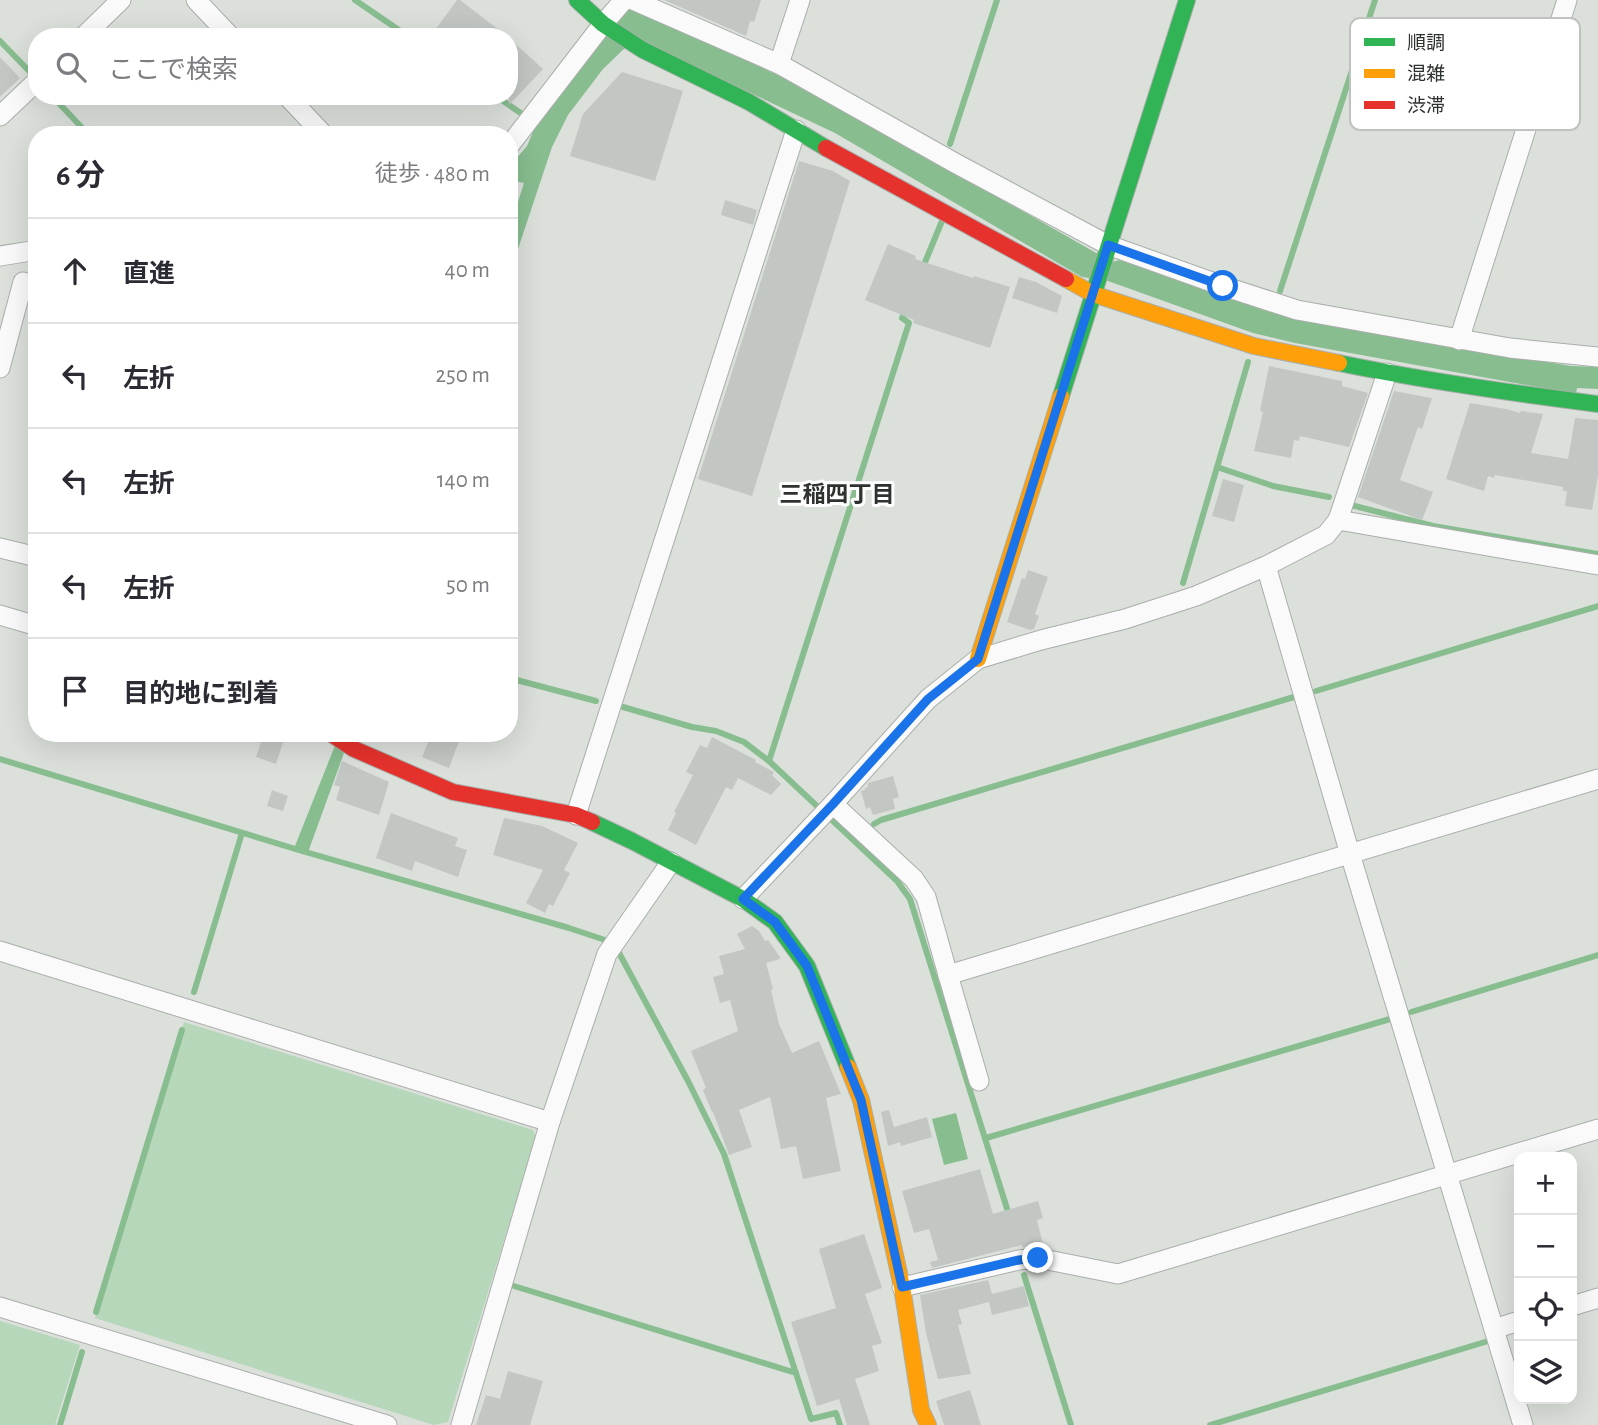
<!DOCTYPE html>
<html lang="ja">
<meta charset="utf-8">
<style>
body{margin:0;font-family:"Alegreya Sans","Noto Sans JP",sans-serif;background:#f7f7f7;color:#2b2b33}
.controls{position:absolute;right:21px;bottom:21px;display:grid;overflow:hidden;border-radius:14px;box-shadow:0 7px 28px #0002}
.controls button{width:63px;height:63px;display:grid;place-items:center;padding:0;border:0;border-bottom:2px solid #e1e1e2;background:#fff;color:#2b2b33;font:35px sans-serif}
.stop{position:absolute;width:21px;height:21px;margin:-16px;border:5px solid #1a73e8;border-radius:50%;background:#fff}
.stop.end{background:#1a73e8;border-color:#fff;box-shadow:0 2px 7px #0008}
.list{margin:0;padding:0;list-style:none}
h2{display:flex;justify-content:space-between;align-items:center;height:91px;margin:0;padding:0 28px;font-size:30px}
h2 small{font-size:23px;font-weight:400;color:#7c7c81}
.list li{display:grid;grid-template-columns:46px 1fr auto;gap:21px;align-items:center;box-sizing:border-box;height:105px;padding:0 28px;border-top:2px solid #e1e1e2}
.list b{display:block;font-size:26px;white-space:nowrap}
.list em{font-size:23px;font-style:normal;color:#7c7c81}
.icon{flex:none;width:38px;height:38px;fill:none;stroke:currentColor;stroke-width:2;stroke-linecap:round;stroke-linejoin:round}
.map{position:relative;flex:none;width:1598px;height:1425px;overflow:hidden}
.search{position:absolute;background:#fff;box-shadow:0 7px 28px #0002;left:28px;top:28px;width:490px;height:77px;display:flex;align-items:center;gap:18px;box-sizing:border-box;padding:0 24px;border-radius:28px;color:#7c7c81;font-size:26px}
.panel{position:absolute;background:#fff;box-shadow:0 7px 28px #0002;left:28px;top:126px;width:490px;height:616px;border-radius:28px}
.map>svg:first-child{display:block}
.green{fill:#b6d7ba}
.water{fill:#88bd90}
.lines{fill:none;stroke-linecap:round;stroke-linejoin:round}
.stream{stroke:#88bd90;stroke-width:6}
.building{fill:#c3c7c3}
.street-casing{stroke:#aaaeab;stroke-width:21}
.fast-casing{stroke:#aaaeab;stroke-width:18}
.slow-casing{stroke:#aaaeab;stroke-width:18}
.jam-casing{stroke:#aaaeab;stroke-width:18}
.street{stroke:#fafafa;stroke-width:19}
.fast{stroke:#30b455;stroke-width:16}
.slow{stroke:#ff9f0a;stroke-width:16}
.jam{stroke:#e5322d;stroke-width:16}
.route{stroke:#1a73e8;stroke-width:9}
.labels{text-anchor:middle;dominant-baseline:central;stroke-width:6;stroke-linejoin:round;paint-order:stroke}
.neighbourhood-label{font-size:23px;font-weight:bold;fill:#2e322e;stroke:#fff}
.key{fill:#fff;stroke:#c0c2c0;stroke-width:2}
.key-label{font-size:19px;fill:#2e322e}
</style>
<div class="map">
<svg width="1598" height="1425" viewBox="0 0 1598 1425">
<rect width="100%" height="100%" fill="#dbe0db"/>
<g class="green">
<polygon points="184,1022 533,1130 536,1137 448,1422 434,1425 95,1318"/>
<polygon points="0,1321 80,1345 55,1425 0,1425"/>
</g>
<g class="water">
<polygon points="627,5 808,89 1112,262 1120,260 1260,308 1302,320 1571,366 1598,367 1598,389 1577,388 1576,394 1295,343 1253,333 1108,281 1082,277 835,133 645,43 626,47 603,69 568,115 552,147 509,276 509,230 524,183 509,180 509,167 527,146 541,113"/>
<polygon points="340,733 344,753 307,855 293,851"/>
<polygon points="956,1113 968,1159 944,1165 932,1119"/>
</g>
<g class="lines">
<g class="stream">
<polyline points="355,0 409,37"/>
<polyline points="0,41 31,73"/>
<polyline points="52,96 89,135"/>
<polyline points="496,96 525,116"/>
<polyline points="950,144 997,0"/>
<polyline points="923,267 942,221"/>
<polyline points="1280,291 1375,0"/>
<polyline points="1217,467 1273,486 1329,497"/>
<polyline points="1351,505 1433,526 1598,554"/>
<polyline points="1183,583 1248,362"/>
<polyline points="509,678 596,701"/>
<polyline points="1316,691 1598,606"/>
<polyline points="623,707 692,727 716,731 744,742 769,761 818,807"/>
<polyline points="0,759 302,851 569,928 605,940"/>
<polyline points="769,761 909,323 902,318 906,310"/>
<polyline points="832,820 897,881 910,899 1009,1215"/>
<polyline points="874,824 881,820 1294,697"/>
<polyline points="618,951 688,1081 724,1154 811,1419 836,1413 840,1425"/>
<polyline points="194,992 242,833"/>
<polyline points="1411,1012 1598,955"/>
<polyline points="986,1138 1390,1019"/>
<polyline points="1024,1275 1071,1425"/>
<polyline points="514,1286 796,1373"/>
<polyline points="96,1312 182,1030"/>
<polyline points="60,1425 82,1352"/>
<polyline points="1210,1425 1485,1342"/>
</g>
</g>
<g class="building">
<polygon points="457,0 460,0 508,37 443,37 435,30"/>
<polygon points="664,0 761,0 754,22 750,21 746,36"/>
<polygon points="509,38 543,69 509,105"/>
<polygon points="0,57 20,78 0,97"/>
<polygon points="622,72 683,91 655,181 570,156 583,114"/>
<polygon points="799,161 833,171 850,181 752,496 698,479"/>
<polygon points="725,200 757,210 753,225 721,215"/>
<polygon points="888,244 916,256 915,259 973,278 974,276 1010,287 990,348 913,323 914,320 865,300"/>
<polygon points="1019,277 1036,282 1062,296 1057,313 1012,298"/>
<polygon points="1269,366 1342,381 1342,386 1368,393 1349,447 1300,436 1299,441 1294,440 1291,458 1254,451 1263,412 1260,411"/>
<polygon points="1394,391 1432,398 1422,429 1418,427 1400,480 1433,492 1422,520 1358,497"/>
<polygon points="1470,403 1506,409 1520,413 1521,411 1543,414 1531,453 1568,459 1575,418 1598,420 1598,476 1592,510 1565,506 1567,491 1563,491 1563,487 1495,475 1494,478 1488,476 1484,491 1446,479"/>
<polygon points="1223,479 1244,485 1234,522 1212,516"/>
<polygon points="1028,570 1048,577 1035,614 1039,616 1034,629 1030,630 1007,622 1022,578 1025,579"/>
<polygon points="264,733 286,733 276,764 256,757"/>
<polygon points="432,733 462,733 449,768 422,757"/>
<polygon points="712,737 756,760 755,762 774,772 772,775 781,784 771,795 738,778 732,790 726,787 696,845 668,830 676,813 674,812 693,775 686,772 700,745 707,748"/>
<polygon points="342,761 389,782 379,815 336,800 340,787 334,785"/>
<polygon points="893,776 899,797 893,799 895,809 873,815 870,807 866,809 861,791 865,790 865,788 868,787 868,783"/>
<polygon points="272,790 288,796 283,811 267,806"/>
<polygon points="391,813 458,838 455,846 467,850 458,877 415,861 412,871 376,858"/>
<polygon points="504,818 542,826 578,843 564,870 570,873 553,906 549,904 545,913 526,903 543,870 493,855"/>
<polygon points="752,926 759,931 765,941 768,940 780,957 780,959 766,963 773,989 771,990 779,1024 792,1053 819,1041 841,1094 826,1098 841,1171 803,1179 796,1146 781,1149 770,1097 739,1110 752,1147 729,1155 713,1112 712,1112 703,1090 706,1088 691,1051 738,1031 730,1000 720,1003 713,977 724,974 719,956 745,949 737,934"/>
<polygon points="889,1110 894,1127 927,1117 932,1137 901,1146 900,1142 888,1146 881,1112"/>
<polygon points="980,1169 993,1214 1038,1201 1043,1218 1037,1220 1043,1244 1023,1247 1022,1245 932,1268 930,1262 938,1260 929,1229 914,1233 902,1191"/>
<polygon points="864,1234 882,1288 865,1294 882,1343 872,1346 879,1371 855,1379 870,1425 847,1425 839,1399 817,1406 791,1322 836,1308 819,1249"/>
<polygon points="988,1280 992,1294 1024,1286 1029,1306 992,1315 989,1302 958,1310 962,1324 958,1325 971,1374 938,1379 926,1333 920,1295"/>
<polygon points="508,1371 543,1381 530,1425 476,1425 486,1395 500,1399"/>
<polygon points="970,1390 981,1425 944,1425 936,1401"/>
</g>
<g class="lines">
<g class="street-casing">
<g id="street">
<polyline points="196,0 231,37"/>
<polyline points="633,0 779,64"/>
<polyline points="800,0 779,64 955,163 1108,245 1223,286 1297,310 1510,348 1598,357"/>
<polyline points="83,37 121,0"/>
<polyline points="287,96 324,135"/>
<polyline points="0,116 37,81"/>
<polyline points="509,146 603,24 624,0"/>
<polyline points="0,256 37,250"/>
<polyline points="1459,340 1567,0"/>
<polyline points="0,368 23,282"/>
<polyline points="1338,520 1387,373"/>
<polyline points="0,548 37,557"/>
<polyline points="1266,566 1350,854 1523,1425"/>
<polyline points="0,615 37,626"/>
<polyline points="833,804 914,879 926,897 948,975 1598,779"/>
<polyline points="576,815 796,130"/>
<polyline points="743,899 833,804 928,699 978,659 1041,640 1125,619 1196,596 1266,566 1326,535 1338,520 1598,565"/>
<polyline points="0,951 550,1122"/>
<polyline points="948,975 979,1081"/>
<polyline points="902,1287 1019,1260 1038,1258 1118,1274 1598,1129"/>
<polyline points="1572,1306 1598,1298"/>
<polyline points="0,1307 387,1425"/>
<polyline points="1494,1329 1519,1321"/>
<polyline points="461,1425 550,1122 607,954 671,862"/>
</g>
</g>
<g class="fast-casing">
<g id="fast">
<polyline points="577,0 603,24 643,50 749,102 826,148"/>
<path d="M1339 363C1425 381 1511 393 1598 404"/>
<polyline points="1061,396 1187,0"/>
<polyline points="592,822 632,841 743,899 775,922 807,966 848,1067"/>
</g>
</g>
<g class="slow-casing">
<g id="slow">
<polyline points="1066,279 1093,294 1254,346 1339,363"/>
<polyline points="978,659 1061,396"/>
<polyline points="848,1067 861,1100 902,1287 921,1410 928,1425"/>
</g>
</g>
<g class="jam-casing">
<g id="jam">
<polyline points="826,148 1066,279"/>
<polyline points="330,733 354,749 453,792 576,815 592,822"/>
</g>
</g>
<use href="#street" class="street"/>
<use href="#fast" class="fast"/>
<use href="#slow" class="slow"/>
<use href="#jam" class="jam"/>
</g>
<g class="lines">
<polyline class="route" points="1038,1258 1019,1260 902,1287 861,1100 807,966 775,922 743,899 833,804 928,699 978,659 1108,245 1223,286"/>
</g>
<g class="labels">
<g class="neighbourhood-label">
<text x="837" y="495">三稲四丁目</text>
</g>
</g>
<rect x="1350" y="18" width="230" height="112" rx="10" class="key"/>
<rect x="1364" y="38" width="31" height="8" fill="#30b455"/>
<rect x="1364" y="69" width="31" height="9" fill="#ff9f0a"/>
<rect x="1364" y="101" width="31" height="8" fill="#e5322d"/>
<g class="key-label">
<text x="1407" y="49">順調</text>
<text x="1407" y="80">混雑</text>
<text x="1407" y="112">渋滞</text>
</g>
</svg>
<div class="controls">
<button>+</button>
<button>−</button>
<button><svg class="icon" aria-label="locate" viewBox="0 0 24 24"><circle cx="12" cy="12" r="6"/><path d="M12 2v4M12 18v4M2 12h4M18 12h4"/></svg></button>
<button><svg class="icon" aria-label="layers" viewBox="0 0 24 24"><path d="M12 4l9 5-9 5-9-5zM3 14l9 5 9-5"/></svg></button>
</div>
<div class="stop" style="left:1223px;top:286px"></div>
<div class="stop end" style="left:1038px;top:1258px"></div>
<div class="search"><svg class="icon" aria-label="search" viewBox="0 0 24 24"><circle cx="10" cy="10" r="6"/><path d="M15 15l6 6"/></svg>ここで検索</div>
<section class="panel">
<h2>6 分<small>徒歩 · 480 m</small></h2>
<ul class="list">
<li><svg class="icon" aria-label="ahead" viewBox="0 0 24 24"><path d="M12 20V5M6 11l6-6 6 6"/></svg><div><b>直進</b></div><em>40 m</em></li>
<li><svg class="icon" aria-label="left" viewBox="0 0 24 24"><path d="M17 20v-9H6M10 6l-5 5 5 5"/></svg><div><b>左折</b></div><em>250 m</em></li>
<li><svg class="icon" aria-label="left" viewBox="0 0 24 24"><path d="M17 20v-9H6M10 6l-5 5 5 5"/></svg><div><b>左折</b></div><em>140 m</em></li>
<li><svg class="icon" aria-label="left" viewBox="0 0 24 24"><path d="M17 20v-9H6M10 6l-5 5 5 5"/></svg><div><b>左折</b></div><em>50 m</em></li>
<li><svg class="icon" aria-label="arrive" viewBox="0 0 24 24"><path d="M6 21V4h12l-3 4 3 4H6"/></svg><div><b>目的地に到着</b></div></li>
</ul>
</section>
</div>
